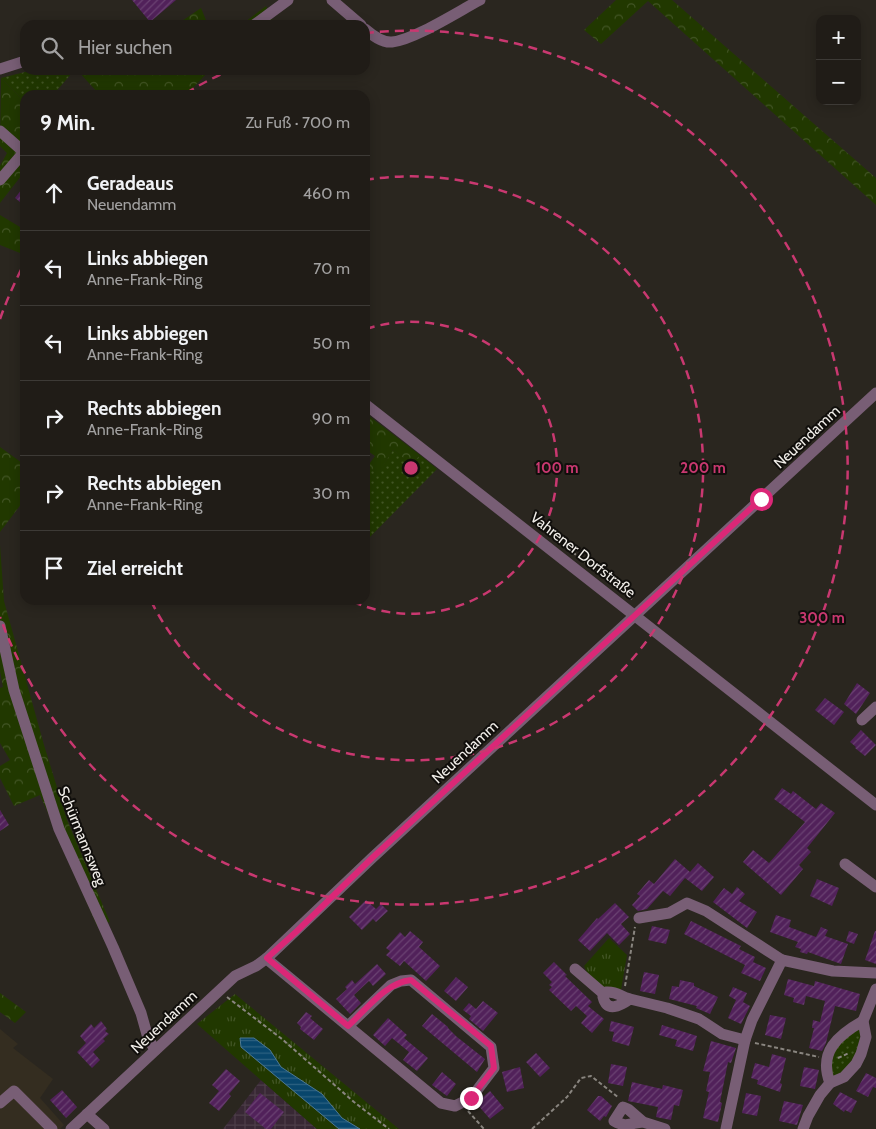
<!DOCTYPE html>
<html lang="de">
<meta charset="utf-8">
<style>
body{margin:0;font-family:Cabin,sans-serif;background:#2d2924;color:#f1f3f6}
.controls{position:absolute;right:15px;top:15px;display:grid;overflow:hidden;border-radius:10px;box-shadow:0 2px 12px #0003}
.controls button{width:45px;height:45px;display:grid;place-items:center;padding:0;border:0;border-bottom:1px solid #3d3a36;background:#201c17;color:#f1f3f6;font:25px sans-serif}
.stop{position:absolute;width:15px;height:15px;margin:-11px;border:4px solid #db2777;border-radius:50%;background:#fff}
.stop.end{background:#db2777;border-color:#fff;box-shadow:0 1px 5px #0008}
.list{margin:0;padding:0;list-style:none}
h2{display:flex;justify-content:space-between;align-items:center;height:65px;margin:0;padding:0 20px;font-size:21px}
h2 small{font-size:16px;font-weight:400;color:#a2a1a1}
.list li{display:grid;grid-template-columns:32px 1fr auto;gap:15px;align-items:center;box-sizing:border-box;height:75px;padding:0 20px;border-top:1px solid #3d3a36}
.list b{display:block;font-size:19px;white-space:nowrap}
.list p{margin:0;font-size:16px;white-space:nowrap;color:#a2a1a1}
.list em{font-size:16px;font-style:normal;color:#a2a1a1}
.icon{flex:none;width:28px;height:28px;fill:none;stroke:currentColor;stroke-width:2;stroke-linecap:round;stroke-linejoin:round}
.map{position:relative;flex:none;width:876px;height:1129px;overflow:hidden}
.search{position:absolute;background:#201c17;box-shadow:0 2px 12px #0003;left:20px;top:20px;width:350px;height:55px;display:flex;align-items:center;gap:12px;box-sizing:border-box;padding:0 18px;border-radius:15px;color:#a2a1a1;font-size:19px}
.panel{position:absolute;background:#201c17;box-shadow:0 2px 12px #0003;left:20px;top:90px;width:350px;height:515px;border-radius:15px}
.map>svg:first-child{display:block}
.built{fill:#342d20}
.industrial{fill:url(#industrial-grid)}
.grass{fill:url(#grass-dots)}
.forest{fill:url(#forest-crowns)}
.park{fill:url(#park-tufts)}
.water{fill:url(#water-rules);stroke:#4e7992}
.building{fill:url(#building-hatch)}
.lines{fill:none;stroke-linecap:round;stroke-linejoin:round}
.path{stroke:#89857f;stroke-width:2;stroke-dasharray:4 2.5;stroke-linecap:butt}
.minor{stroke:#785e75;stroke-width:11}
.route{stroke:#db2777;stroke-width:6}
.ring{fill:none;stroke:#c93870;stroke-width:2.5;stroke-dasharray:9 6}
.labels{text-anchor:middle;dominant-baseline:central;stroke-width:4;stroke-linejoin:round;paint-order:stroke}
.street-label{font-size:15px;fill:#f2efea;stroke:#110f0c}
.centre{fill:#c93870;stroke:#110f0c;stroke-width:2.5}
.ring-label{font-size:15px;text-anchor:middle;font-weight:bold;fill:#c93870;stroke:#110f0c;stroke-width:4;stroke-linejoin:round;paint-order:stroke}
</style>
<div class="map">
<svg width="876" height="1129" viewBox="0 0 876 1129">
<defs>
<pattern id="industrial-grid" width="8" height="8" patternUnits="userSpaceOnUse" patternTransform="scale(1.25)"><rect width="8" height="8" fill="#382834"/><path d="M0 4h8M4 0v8" fill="none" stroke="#4c3d48"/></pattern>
<pattern id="grass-dots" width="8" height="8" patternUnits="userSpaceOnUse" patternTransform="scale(1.25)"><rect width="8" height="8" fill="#213800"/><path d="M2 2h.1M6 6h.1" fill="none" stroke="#425525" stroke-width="1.8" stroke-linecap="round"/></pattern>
<pattern id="forest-crowns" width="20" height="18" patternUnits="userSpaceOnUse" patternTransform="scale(1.25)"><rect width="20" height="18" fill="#213800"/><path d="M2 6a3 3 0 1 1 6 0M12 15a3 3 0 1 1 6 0" fill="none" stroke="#425525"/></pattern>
<pattern id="park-tufts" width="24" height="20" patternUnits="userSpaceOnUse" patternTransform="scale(1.25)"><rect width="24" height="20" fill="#213800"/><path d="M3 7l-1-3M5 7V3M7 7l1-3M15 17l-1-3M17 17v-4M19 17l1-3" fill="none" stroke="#425525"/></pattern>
<pattern id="water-rules" width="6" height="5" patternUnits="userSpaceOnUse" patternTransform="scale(1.25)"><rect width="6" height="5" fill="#08466c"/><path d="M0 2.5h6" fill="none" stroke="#2c6181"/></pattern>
<pattern id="building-hatch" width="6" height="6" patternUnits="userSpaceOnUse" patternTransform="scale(1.25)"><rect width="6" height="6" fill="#51215a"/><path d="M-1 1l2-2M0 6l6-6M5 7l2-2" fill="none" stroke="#6a4272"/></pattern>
</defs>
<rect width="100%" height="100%" fill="#2a261f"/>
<polygon class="built" points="0,1029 18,1044 13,1048 53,1079 40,1098 64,1125 60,1129 0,1129"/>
<polygon class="industrial" points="261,1080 317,1129 223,1129"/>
<g class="grass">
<polygon points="33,70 70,70 72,73 53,95 25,95 25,102 1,78"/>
<polygon points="393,450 412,463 420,455 437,469 365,542 365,470 367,467 378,473"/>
<path d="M860 1025V1049L842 1075 830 1077C827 1047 840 1043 860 1025Z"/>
</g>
<g class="forest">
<polygon points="616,0 672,0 876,178 876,205 648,1 601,44 584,30"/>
<polygon points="266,6 272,20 268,25 241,25"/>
<polygon points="201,8 208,25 176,25"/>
<polygon points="77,70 210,70 186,95 100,95"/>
<polygon points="1,78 25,102 25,171 0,203 0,166 7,153 0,146"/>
<polygon points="0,215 25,230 25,255 0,245"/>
<polygon points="365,413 420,455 412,464 393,450 378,474 367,467 375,456 365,449"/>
<polygon points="0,447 25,465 25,499 0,532"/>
<polygon points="0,545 4,601 44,745 67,820 110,922 97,926 40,795 14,806 0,778 0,766 10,760 0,743 0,688 3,687 0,671"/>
<polygon points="0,993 26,1012 15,1023 0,1012"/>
</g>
<g class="park">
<polygon points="609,938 627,955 621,990 603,988 588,974 584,966"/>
<polygon points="235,994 399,1129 317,1129 197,1024"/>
</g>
<polygon class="water" points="240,1038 254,1038 270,1050 281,1067 322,1094 342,1118 360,1129 339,1129 241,1047"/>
<g class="building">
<polygon points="132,0 176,0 150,22"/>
<polygon points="25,185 25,206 15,198"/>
<polygon points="857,683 870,693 856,714 844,704"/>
<polygon points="825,698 844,712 834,725 815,710"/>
<polygon points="861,730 876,745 865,756 855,748 856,747 850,742"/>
<polygon points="782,788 791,794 793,791 816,809 821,803 835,813 807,848 811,852 799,865 803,869 781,895 743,862 753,850 769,863 805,822 774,799"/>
<polygon points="0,810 9,825 0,831"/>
<polygon points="675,859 690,872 698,863 714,877 702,891 685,878 670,896 663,891 647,909 638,911 632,905 640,896 637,894 649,880 654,884"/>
<polygon points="817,879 839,888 832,906 810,896"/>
<polygon points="737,887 745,894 739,901 757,912 747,928 713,902 724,888 732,894"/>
<polygon points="366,900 376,909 381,904 388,911 376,922 373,919 362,930 349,917"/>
<polygon points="615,903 629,917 621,924 630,934 619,945 607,933 590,951 578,940 597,918 598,919"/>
<polygon points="776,915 791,920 789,927 816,937 821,927 828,930 825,936 848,944 841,964 808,952 807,954 800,952 801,949 795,947 798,942 770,932"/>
<polygon points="691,921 741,946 739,949 755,957 753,962 766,968 760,981 741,973 745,965 684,934"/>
<polygon points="652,926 670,930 666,944 648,940"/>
<polygon points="410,931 423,942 419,947 440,966 426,981 404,961 400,966 386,955 390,951 386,948 400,932 405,937"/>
<polygon points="849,931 858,934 854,944 846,941"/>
<polygon points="875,931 876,931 876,964 865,960"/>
<polygon points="554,962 567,975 565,976 592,1002 588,1006 604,1019 592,1033 581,1023 587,1016 576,1006 571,1011 549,990 552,987 549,985 552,982 543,973"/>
<polygon points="377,964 386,974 373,986 369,981 354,995 361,1003 350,1014 336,999 347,989 345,987 352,980 355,984"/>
<polygon points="644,972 659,975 655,994 640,991"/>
<polygon points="456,977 468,987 456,1001 444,991"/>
<polygon points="788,979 814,986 815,981 860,994 856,1011 835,1006 826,1043 822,1051 809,1048 814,1028 812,1028 813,1020 820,1022 825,1001 806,996 804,1005 793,1002 794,998 784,995"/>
<polygon points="680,980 694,983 694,986 718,997 710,1014 696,1008 697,1006 669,999 672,986 679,987"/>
<polygon points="733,987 747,993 743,1002 750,1006 741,1024 728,1018 736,1000 729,996"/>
<polygon points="483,1001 498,1013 483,1031 469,1019 471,1016 463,1010 469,1003 476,1009"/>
<polygon points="306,1012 312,1016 310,1018 323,1029 314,1040 300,1029 301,1027 297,1023"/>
<polygon points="432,1014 448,1027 448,1028 457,1037 485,1059 477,1072 422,1026"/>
<polygon points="770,1015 786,1018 781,1039 765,1035"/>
<polygon points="388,1018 407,1035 404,1038 428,1058 417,1071 403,1060 409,1052 392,1038 385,1046 373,1035"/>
<polygon points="101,1021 107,1029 105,1031 109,1034 103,1039 105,1041 93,1052 100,1060 92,1068 77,1052 86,1043 80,1036 91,1024 94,1028"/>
<polygon points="611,1021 634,1027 629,1046 612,1041 614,1032 609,1031"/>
<polygon points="662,1025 697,1036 693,1051 675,1046 677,1040 659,1035"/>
<polygon points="711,1041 736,1048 731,1063 728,1062 720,1102 722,1103 718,1122 703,1118 709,1092 706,1091 710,1072 703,1071"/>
<polygon points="536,1053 550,1068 540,1077 526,1062"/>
<polygon points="772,1054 786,1058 780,1083 782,1084 780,1092 757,1084 758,1080 751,1078 755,1063 769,1067"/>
<polygon points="611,1064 627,1067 623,1086 608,1083"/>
<polygon points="520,1067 524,1088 507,1092 502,1072"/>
<polygon points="804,1067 819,1070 815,1089 800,1086"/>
<polygon points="226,1069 240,1081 229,1094 231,1096 219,1111 209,1103 219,1091 212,1085"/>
<polygon points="442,1072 456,1084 447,1096 432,1085"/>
<polygon points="866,1073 876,1078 876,1088 873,1087 868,1097 856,1091"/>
<polygon points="632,1082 662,1089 663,1085 683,1090 679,1106 674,1105 671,1120 656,1117 658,1107 628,1101"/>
<polygon points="62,1090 77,1107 66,1118 50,1100"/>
<polygon points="490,1091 504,1108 490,1119 476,1103"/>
<polygon points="840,1092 857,1101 851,1113 845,1110 844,1112 833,1104"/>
<polygon points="260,1093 284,1112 271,1129 266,1129 245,1112"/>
<polygon points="746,1093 761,1096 757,1116 742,1113"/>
<polygon points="598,1096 601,1096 612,1106 606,1117 604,1116 600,1121 587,1110"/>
<polygon points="784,1101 803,1105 797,1125 779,1121"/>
</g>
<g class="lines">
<g class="path">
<polyline points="537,524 633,600"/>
<polyline points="625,986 635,927"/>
<polyline points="227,997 282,1039 354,1102 389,1129"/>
<polyline points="755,1043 819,1057"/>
<polyline points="838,1058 849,1053"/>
<polyline points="468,1111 484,1129"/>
<polyline points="532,1129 567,1097 581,1078 591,1076 619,1098"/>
</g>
<g class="minor">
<polyline points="332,0 361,25"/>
<polyline points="254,25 288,0"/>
<path d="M365 29C372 35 382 43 392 42 414 40 459 11 480 0"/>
<polyline points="0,69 25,61"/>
<polyline points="0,131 25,153"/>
<polyline points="0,180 24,152"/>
<polyline points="365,404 876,805"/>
<polyline points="0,626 14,690 59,829 113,947 141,1013 148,1038 155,1050"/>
<polyline points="862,720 876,707"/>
<polyline points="845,864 876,887"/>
<polyline points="639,918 669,913 687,903 706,911 782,960"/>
<polyline points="267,958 268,960 441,1103 455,1106 471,1098 494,1068 491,1047 411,980 401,981 391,985 348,1026"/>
<polyline points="575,969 604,994"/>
<path d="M630 999C620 1006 607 1013 603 997L606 992C618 991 620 997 630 999L667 1008 699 1019 722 1034 745 1040"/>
<path d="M830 1083C818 1052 838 1035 863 1021"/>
<polyline points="0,1103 14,1091 52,1129"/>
<polyline points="87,1114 104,1129"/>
<path d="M643 1122C631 1123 626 1128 614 1121L623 1107 628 1109 643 1122 665 1129"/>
<polyline points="71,1129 235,976 256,966 267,958 372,858 876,393"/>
<polyline points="726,1129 745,1040 752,1020 782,960 833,971 876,973"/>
<polyline points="803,1129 808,1116 820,1095 830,1083 844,1077 856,1064 861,1054 866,1037 863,1021 876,989"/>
</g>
</g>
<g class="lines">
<path class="route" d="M471 1098 494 1068 491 1046 411 980C385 983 367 1009 348 1026L267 958 297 931 372 858 761 499"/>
</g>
<g class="ring">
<path d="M366 329A146 146 0 1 1 349 600"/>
<path d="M365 180A292 292 0 1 1 151 601"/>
<path d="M0 319A437 437 0 0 1 23 266M186 93A437 437 0 0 1 230 70M365 33A437 437 0 1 1 0 617"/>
</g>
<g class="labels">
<g class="street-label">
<text transform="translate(807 437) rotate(-43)">Neuendamm</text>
<text transform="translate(583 555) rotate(38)">Vahrener Dorfstraße</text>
<text transform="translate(465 752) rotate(-43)">Neuendamm</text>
<text transform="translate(82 836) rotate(68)">Schürmannsweg</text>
<text transform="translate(164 1022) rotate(-43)">Neuendamm</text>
</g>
</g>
<circle cx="411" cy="468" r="8" class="centre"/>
<g class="ring-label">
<text x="557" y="473">100 m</text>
<text x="703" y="473">200 m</text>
<text x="822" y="623">300 m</text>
</g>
</svg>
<div class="controls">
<button>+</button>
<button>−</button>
</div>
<div class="stop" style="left:761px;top:499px"></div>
<div class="stop end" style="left:471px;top:1098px"></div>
<div class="search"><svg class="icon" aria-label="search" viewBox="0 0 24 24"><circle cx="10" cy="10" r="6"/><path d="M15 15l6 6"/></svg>Hier suchen</div>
<section class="panel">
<h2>9 Min.<small>Zu Fuß · 700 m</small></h2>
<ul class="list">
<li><svg class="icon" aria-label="ahead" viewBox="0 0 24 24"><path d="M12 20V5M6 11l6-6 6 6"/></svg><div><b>Geradeaus</b><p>Neuendamm</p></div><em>460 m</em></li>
<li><svg class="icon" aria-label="left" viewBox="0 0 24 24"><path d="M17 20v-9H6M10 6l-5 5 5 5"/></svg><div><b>Links abbiegen</b><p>Anne-Frank-Ring</p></div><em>70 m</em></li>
<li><svg class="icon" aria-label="left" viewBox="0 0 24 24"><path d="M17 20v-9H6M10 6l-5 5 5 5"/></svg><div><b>Links abbiegen</b><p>Anne-Frank-Ring</p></div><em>50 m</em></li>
<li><svg class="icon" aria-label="right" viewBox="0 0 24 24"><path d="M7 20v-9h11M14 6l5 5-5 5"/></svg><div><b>Rechts abbiegen</b><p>Anne-Frank-Ring</p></div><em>90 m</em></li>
<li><svg class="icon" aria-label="right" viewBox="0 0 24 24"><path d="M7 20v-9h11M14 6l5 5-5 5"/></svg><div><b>Rechts abbiegen</b><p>Anne-Frank-Ring</p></div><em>30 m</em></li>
<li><svg class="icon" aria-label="arrive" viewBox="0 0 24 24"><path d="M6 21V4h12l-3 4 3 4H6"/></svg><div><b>Ziel erreicht</b></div></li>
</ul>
</section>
</div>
